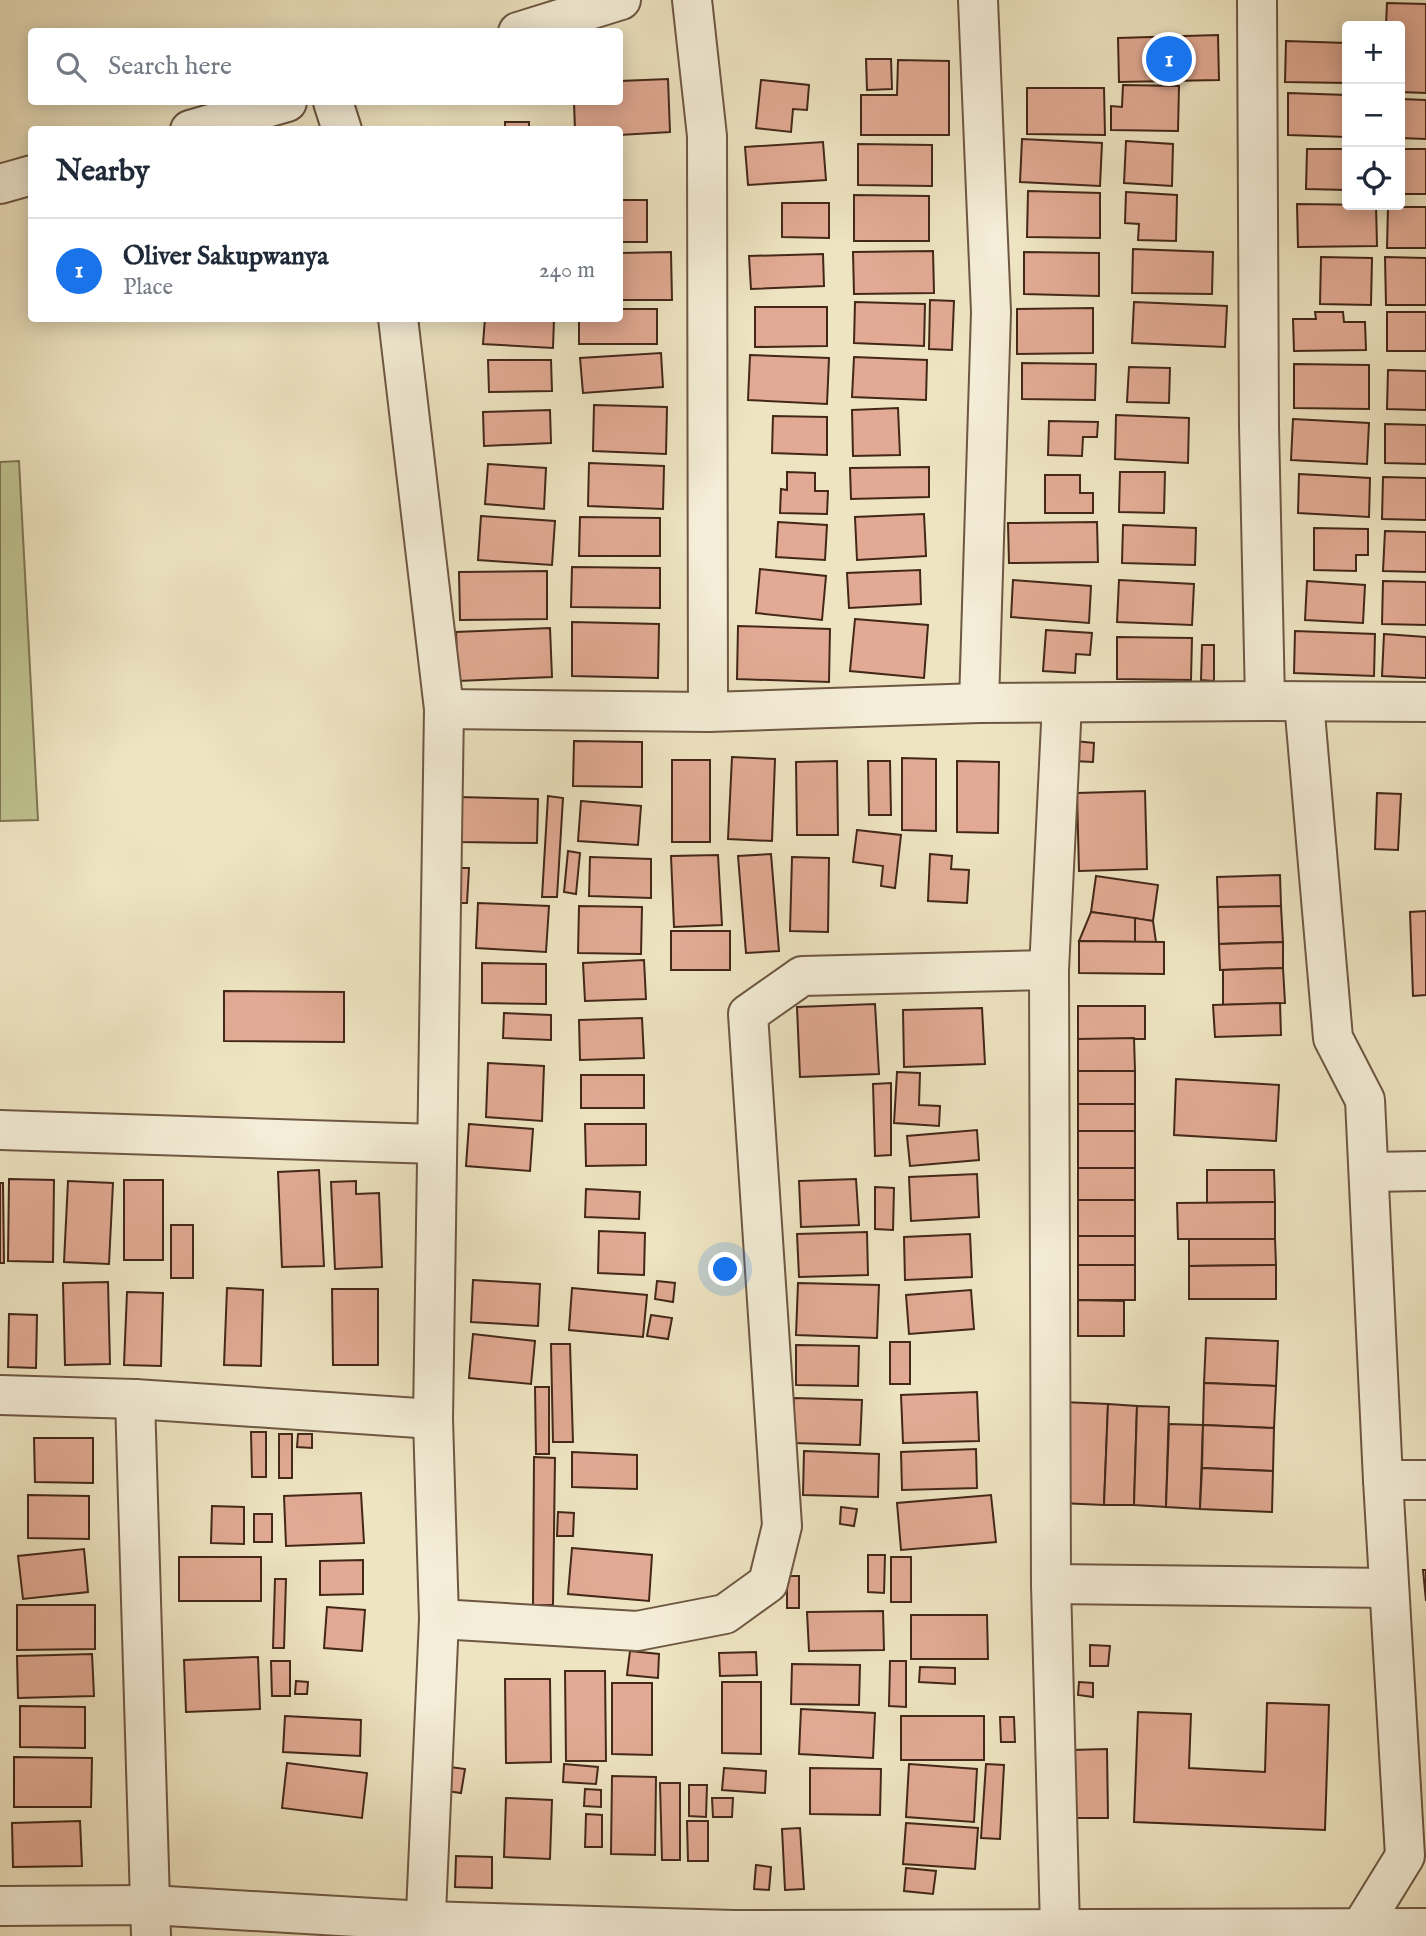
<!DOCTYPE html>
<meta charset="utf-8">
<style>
body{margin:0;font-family:"IM FELL English",serif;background:#f2f2f3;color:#1f2937}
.controls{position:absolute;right:21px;top:21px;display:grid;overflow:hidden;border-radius:7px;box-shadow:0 4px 18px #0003}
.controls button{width:63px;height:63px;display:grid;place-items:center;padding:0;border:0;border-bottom:2px solid #e0e1e3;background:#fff;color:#1f2937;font:35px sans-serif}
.you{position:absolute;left:726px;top:1270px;width:24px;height:24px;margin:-18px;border:5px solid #fff;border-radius:50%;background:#1a73e8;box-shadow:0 0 0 10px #1a73e833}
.badge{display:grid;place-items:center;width:46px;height:46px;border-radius:50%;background:#1a73e8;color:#fff;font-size:23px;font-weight:700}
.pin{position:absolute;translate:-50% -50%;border:4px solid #fff;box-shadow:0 2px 7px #0006}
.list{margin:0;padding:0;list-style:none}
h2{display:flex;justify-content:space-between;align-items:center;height:91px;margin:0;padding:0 28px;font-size:30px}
h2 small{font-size:23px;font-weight:400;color:#747a83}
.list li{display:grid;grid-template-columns:46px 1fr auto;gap:21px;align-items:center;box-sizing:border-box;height:105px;padding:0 28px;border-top:2px solid #e0e1e3}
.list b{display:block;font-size:26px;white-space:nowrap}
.list p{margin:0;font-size:23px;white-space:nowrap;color:#747a83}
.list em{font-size:23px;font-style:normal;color:#747a83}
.icon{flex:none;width:38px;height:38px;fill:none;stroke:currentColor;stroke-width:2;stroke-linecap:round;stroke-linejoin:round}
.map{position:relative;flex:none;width:1426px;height:1936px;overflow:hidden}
.search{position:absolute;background:#fff;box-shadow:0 4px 18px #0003;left:28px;top:28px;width:595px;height:77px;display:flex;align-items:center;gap:18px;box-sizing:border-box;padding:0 24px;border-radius:7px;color:#747a83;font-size:26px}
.panel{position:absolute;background:#fff;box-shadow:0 4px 18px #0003;left:28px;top:126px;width:595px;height:196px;border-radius:7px}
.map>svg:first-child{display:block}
.green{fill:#bec28f;stroke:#807554;stroke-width:2}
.building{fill:#e2aa94;stroke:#432818;stroke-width:2}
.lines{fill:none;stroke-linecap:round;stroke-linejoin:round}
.minor-casing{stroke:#6e5742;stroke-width:42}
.minor{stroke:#f4edd7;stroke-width:38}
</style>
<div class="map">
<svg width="1426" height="1936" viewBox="0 0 1426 1936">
<rect width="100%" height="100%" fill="#eee4c1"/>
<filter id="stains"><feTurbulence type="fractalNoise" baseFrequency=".00286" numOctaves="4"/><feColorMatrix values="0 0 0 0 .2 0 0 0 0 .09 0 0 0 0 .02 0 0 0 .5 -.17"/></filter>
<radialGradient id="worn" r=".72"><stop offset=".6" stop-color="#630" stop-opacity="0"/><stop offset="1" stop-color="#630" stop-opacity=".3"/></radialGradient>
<polygon class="green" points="19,461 38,820 0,821 0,462"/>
<g class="building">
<polygon points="1387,3 1426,4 1426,93 1400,92 1400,26 1386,26"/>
<polygon points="1218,35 1219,80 1119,82 1118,38"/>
<polygon points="1286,41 1347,43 1347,83 1285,82"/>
<polygon points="866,59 891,59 892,89 867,90"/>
<polygon points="898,60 949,61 949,135 861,135 861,95 897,95"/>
<polygon points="668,79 670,132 620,135 620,130 575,130 574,102 620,102 620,81"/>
<polygon points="761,80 809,85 807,110 793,109 791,132 756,128"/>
<polygon points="1123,85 1179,86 1178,131 1111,130 1111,106 1122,107"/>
<polygon points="1027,88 1104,88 1105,135 1027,134"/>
<polygon points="1288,93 1347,95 1347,137 1288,135"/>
<polygon points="1400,99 1426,100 1426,139 1400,138"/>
<rect x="505" y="122" width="24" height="8"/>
<polygon points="1022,139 1102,143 1100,186 1020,182"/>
<polygon points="1126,141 1173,144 1172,186 1124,183"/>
<polygon points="823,142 826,180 748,185 745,147"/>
<polygon points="858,144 932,145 932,186 858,185"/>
<polygon points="1307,149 1347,149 1347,190 1306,189"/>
<rect x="1400" y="149" width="26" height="45"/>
<polygon points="1028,191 1100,193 1100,238 1027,237"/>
<polygon points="1126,192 1177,195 1176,241 1138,240 1139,224 1125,223"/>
<polygon points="854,195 929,196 929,241 854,241"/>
<rect x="620" y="200" width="27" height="42"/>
<polygon points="782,203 829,203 829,238 782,237"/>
<polygon points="1297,204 1376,205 1377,246 1298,247"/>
<polygon points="1388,207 1426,207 1426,248 1387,248"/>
<polygon points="1133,249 1213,252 1212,294 1132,293"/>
<polygon points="933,251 934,293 854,294 853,252"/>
<polygon points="671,252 672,300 620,300 620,253"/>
<polygon points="1024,252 1099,253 1099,296 1024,294"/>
<polygon points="823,254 824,286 751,289 749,256"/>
<polygon points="1321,257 1372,258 1371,305 1320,304"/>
<polygon points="1385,257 1426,258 1426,305 1386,305"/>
<polygon points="930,300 954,301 952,350 929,349"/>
<polygon points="855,302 925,304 924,346 854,343"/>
<polygon points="1134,302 1227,306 1225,347 1132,343"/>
<polygon points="755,307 827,307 827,346 755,347"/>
<polygon points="1093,308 1093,353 1017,354 1017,309"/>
<polygon points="620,309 657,309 657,344 579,344 579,318 620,318"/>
<polygon points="1315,312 1343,312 1344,322 1365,322 1366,350 1294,351 1293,319 1316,319"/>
<rect x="1387" y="312" width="39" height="39"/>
<polygon points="485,318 554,318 553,348 483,344"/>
<polygon points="661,353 663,387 583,393 580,358"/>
<polygon points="750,355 829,358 827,404 748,400"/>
<polygon points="854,357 927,360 926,400 852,397"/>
<polygon points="488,360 551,360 552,391 489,392"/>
<polygon points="1022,363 1096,364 1095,400 1022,399"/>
<polygon points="1294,364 1369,365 1369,409 1294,408"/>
<polygon points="1129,367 1170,368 1169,403 1127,402"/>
<polygon points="1388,370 1426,371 1426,410 1387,409"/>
<polygon points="594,405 667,407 666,454 593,451"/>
<polygon points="898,408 900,455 853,456 852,410"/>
<polygon points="550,410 551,443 484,446 483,412"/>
<polygon points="1116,415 1189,418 1188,463 1115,459"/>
<polygon points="773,416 827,417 827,455 772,453"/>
<polygon points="1293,419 1369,423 1367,464 1291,460"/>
<polygon points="1049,421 1098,422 1097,437 1083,437 1082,456 1048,455"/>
<polygon points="1385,424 1426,425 1426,464 1385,463"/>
<polygon points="589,463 664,466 663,509 588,506"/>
<polygon points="488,464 546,468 544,509 485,504"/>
<polygon points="929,467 929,497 851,499 850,468"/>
<polygon points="787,472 815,473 815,491 828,491 827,514 780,513 781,489 787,490"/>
<polygon points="1120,472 1165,472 1164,513 1119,512"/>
<polygon points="1299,474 1370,478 1369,517 1298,513"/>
<polygon points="1045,475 1080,475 1080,493 1093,493 1093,513 1045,513"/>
<polygon points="1383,477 1426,478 1426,520 1382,519"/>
<polygon points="924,514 926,556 857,560 855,517"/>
<polygon points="481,516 555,521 552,565 478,560"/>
<polygon points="580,517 660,518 660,556 579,556"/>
<polygon points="778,522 827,525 825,560 776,557"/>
<polygon points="1097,522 1098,562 1009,563 1008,523"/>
<polygon points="1123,525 1196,528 1195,565 1122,563"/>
<polygon points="1314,528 1368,529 1368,555 1356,555 1356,571 1314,570"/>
<polygon points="1385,531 1426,532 1426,572 1383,571"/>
<polygon points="572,567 660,568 660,608 571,607"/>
<polygon points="760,569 826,576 822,620 756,613"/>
<polygon points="920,570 921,604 849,608 847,573"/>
<polygon points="547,571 547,619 460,620 459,572"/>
<polygon points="1013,580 1091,586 1089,623 1011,617"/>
<polygon points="1119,580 1194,584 1192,625 1117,622"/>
<polygon points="1307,581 1365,585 1363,623 1305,620"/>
<polygon points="1383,581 1426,582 1426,625 1382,624"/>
<polygon points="855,619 928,625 924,678 850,671"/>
<polygon points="572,622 659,624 658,678 572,676"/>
<polygon points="738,626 830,629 829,682 737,679"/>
<polygon points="550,628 552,677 458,681 456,632"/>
<polygon points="1046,630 1092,633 1090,655 1076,654 1075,673 1043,671"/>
<polygon points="1295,631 1375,634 1374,676 1294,673"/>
<polygon points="1384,634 1426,637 1426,678 1382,676"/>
<polygon points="1117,637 1192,638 1191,680 1117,679"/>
<polygon points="1202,645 1214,645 1214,681 1201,680"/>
<polygon points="574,741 642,742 642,787 573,786"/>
<polygon points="1075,741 1094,743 1093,762 1074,761"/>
<polygon points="732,757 775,759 772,841 728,839"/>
<polygon points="902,758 936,759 936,831 902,830"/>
<rect x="672" y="760" width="38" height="82"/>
<polygon points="837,761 838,835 797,835 796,762"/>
<polygon points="868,761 890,761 891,815 869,815"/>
<polygon points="957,761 999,762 998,833 957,832"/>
<polygon points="1145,791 1147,869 1079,871 1077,793"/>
<polygon points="1377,793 1401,794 1398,850 1375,849"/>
<polygon points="548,796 563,798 557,897 542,897"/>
<polygon points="458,797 538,799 537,843 458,842"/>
<polygon points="581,801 641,806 638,845 578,841"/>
<polygon points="857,830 901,835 895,888 881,886 883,866 853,862"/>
<polygon points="568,851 580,853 576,894 564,892"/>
<polygon points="771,854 779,951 746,953 738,856"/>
<polygon points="930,854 952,856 951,869 969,870 967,903 928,901"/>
<polygon points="718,855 722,925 674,927 671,856"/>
<polygon points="590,857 651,859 651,898 589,896"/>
<polygon points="792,857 829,858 828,932 790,931"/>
<polygon points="453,868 469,868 467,903 452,903"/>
<polygon points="1280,875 1281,906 1218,907 1217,877"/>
<polygon points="1096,876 1158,885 1153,921 1091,912"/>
<polygon points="478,903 549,906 546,952 476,948"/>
<polygon points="579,906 642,907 641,954 578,953"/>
<polygon points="1281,906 1283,942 1219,944 1218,907"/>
<polygon points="1426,911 1426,995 1413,996 1410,912"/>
<polygon points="1091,912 1135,918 1135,942 1079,941"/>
<polygon points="1135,918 1153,921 1156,942 1135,942"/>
<rect x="671" y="931" width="59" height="39"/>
<polygon points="1079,941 1164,942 1164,974 1079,973"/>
<polygon points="1283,942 1283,968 1220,970 1219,944"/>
<polygon points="644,960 646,999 585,1001 583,963"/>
<polygon points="482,963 546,964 546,1004 482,1003"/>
<polygon points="1283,968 1285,1003 1223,1005 1223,970"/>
<polygon points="224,991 344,992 344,1042 224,1041"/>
<polygon points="1280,1003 1281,1035 1215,1037 1213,1005"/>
<polygon points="875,1004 879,1074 800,1077 797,1007"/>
<rect x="1078" y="1006" width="67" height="33"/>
<polygon points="982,1008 985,1064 904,1067 903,1010"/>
<polygon points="504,1013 551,1015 551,1040 503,1038"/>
<polygon points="642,1018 644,1058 580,1060 579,1020"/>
<polygon points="1134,1038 1135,1071 1078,1071 1078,1039"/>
<polygon points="488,1063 544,1066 542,1121 486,1117"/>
<rect x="1078" y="1071" width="57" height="33"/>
<polygon points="897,1072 920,1073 919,1105 940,1106 939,1126 894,1123"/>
<rect x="581" y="1075" width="63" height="33"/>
<polygon points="1176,1079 1279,1085 1276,1141 1174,1135"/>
<polygon points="891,1083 891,1155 875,1156 873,1084"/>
<rect x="1078" y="1104" width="57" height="27"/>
<polygon points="469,1124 533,1129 530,1171 466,1166"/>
<polygon points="585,1124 646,1124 646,1165 586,1166"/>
<polygon points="977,1130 979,1160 910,1166 907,1136"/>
<rect x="1078" y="1131" width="57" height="37"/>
<rect x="1078" y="1168" width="57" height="32"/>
<polygon points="319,1170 324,1266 282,1267 278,1172"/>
<polygon points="1207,1170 1274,1170 1275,1202 1207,1203"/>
<polygon points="977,1174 979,1217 911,1221 909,1177"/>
<polygon points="9,1179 54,1180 53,1262 8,1261"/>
<polygon points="856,1179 859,1225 801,1227 799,1181"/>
<rect x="124" y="1180" width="39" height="80"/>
<polygon points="68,1181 113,1183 109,1264 64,1262"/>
<polygon points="356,1181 356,1194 379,1193 382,1267 335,1269 331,1182"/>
<polygon points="0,1183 3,1183 4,1263 0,1263"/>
<polygon points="875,1187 894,1188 893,1230 875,1229"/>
<polygon points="586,1189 640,1192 639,1219 585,1217"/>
<rect x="1078" y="1200" width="57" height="36"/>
<polygon points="1275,1202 1275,1239 1178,1239 1177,1203"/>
<rect x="171" y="1225" width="22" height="53"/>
<polygon points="599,1231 645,1233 644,1275 598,1273"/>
<polygon points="867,1232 868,1275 799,1277 797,1234"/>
<polygon points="970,1234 972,1277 905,1280 904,1237"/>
<rect x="1078" y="1236" width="57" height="29"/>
<polygon points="1189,1239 1275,1239 1276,1265 1189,1266"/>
<rect x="1078" y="1265" width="57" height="35"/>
<polygon points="1276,1265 1276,1299 1189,1299 1189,1266"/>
<polygon points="473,1280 540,1284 538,1326 471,1322"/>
<polygon points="657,1281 675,1283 673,1302 655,1299"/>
<polygon points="108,1282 110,1364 65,1365 63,1283"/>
<polygon points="798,1283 879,1285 877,1338 796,1335"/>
<polygon points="227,1288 263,1290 261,1366 224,1365"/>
<polygon points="572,1288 647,1295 643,1337 569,1330"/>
<polygon points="332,1289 378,1289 378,1365 333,1365"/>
<polygon points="971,1290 974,1329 909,1334 906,1295"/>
<polygon points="127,1292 163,1293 161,1366 124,1365"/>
<polygon points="1078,1300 1124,1301 1124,1336 1078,1336"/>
<polygon points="9,1314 37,1315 36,1368 8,1367"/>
<polygon points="651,1315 672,1318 668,1339 647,1336"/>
<polygon points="473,1334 535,1341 531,1384 469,1378"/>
<polygon points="1206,1338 1278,1341 1276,1386 1204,1383"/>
<rect x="890" y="1342" width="20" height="42"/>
<polygon points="551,1344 570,1344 573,1442 553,1442"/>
<polygon points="796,1345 859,1346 858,1386 796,1385"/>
<polygon points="1204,1383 1276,1386 1274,1428 1203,1425"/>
<polygon points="535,1387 549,1387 549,1454 536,1454"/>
<polygon points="977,1392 979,1441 903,1443 901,1395"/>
<polygon points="794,1398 862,1400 860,1445 793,1443"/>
<polygon points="1063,1402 1108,1404 1104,1505 1060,1503"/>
<polygon points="1108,1404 1137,1406 1134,1505 1104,1505"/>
<polygon points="1137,1406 1169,1407 1166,1507 1134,1505"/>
<polygon points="1169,1424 1203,1425 1200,1509 1166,1507"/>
<polygon points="1203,1425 1274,1428 1273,1471 1202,1468"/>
<polygon points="251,1432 266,1432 266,1477 252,1477"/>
<rect x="279" y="1434" width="13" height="44"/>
<polygon points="298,1434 312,1434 312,1448 297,1447"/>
<polygon points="34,1438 93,1438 93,1483 35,1482"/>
<polygon points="976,1449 977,1488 902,1490 901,1452"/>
<polygon points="804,1451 879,1454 878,1497 803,1495"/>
<polygon points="572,1452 637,1455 637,1489 572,1487"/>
<polygon points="534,1457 555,1458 553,1605 533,1605"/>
<polygon points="1202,1468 1273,1471 1272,1512 1200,1509"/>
<polygon points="361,1493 364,1543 286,1546 284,1496"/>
<polygon points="28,1495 89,1496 89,1539 28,1538"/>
<polygon points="991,1495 996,1542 901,1550 897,1503"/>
<polygon points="212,1506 244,1507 244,1544 211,1543"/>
<polygon points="841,1507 857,1509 854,1526 840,1524"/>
<polygon points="558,1512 574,1513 573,1536 557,1536"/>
<rect x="254" y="1514" width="18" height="28"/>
<polygon points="572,1548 652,1555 649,1601 568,1594"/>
<polygon points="84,1549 88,1592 23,1599 18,1556"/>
<polygon points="868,1555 885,1555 884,1593 868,1592"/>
<rect x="179" y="1557" width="82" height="44"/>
<rect x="891" y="1557" width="20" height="45"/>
<polygon points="363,1560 363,1594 320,1595 320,1561"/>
<polygon points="1423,1570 1426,1570 1426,1601"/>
<rect x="787" y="1576" width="12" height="32"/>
<polygon points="275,1579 286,1579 284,1648 273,1648"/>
<polygon points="17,1605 95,1605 95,1649 17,1650"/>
<polygon points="327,1607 365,1610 362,1651 324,1648"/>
<polygon points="883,1611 884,1650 809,1651 807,1612"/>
<polygon points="911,1615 987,1615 988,1659 911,1659"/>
<polygon points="1090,1645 1110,1646 1108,1666 1090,1666"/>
<polygon points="630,1651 659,1654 658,1678 627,1675"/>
<polygon points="756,1652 757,1675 720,1676 719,1653"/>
<polygon points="92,1654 94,1696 18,1698 17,1656"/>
<polygon points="258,1657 260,1709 186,1712 184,1660"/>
<polygon points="271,1661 290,1661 290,1696 272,1696"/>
<polygon points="890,1661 906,1661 906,1707 889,1706"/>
<polygon points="792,1664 860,1665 859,1705 791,1704"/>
<polygon points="920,1667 955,1668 955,1684 919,1682"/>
<polygon points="565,1671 605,1671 606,1761 566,1761"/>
<polygon points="505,1679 550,1679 551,1762 506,1763"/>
<polygon points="296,1681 308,1682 307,1694 295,1694"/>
<polygon points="722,1682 761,1682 761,1754 722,1753"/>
<polygon points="1079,1682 1093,1683 1093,1697 1078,1695"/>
<polygon points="612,1683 652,1683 652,1755 612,1754"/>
<polygon points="1267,1703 1329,1705 1325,1830 1134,1822 1138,1712 1191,1714 1189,1768 1265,1772"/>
<polygon points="20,1706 85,1707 85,1748 20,1747"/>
<polygon points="801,1709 875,1713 873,1758 799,1754"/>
<polygon points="285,1716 361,1720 360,1756 283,1752"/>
<rect x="901" y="1716" width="83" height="44"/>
<polygon points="1000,1717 1014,1717 1015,1742 1001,1742"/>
<polygon points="1107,1749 1108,1818 1072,1818 1071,1750"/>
<polygon points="14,1757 92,1758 91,1807 14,1807"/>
<polygon points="287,1763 367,1773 362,1818 282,1808"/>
<polygon points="564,1764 598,1767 596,1784 563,1782"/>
<polygon points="909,1764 977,1769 974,1822 906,1817"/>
<polygon points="986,1764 1004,1765 1000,1839 981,1838"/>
<polygon points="443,1766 465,1769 461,1793 440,1790"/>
<polygon points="724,1768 766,1771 765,1793 722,1790"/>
<polygon points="810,1768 881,1769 880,1815 810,1814"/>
<polygon points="612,1776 656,1777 655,1855 611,1854"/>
<polygon points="660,1783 680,1783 680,1860 662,1860"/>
<polygon points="689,1785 707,1785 706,1817 689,1816"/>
<polygon points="585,1789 601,1790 601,1807 584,1806"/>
<polygon points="506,1798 552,1800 550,1859 504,1857"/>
<polygon points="712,1798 733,1798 732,1817 713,1817"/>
<polygon points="586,1814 602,1815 602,1847 585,1847"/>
<polygon points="80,1821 82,1866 13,1867 12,1823"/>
<polygon points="687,1821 708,1821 708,1861 688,1861"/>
<polygon points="906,1823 978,1828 975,1869 903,1864"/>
<polygon points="800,1828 804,1889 785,1890 782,1829"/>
<polygon points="456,1856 492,1857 492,1888 455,1887"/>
<polygon points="756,1865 771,1867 769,1890 754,1889"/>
<polygon points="906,1868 936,1871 933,1894 904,1891"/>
</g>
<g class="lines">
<g class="minor-casing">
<g id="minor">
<polyline points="692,0 707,136 708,712"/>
<polyline points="978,0 991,312 979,703"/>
<polyline points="1257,0 1259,426 1265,701"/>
<polyline points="518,32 621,0"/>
<polyline points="333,102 342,130"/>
<polyline points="190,130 287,102"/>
<polyline points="0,184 32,175"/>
<polyline points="398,318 444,709 433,1419 439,1619 425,1936"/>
<polyline points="1304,702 1333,1038 1365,1100 1383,1480 1405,1856 1360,1929 1360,1936"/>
<polyline points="444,709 708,712 979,703 1265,701 1426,702"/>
<polyline points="0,1130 436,1144"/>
<polyline points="1370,1172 1426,1171"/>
<polyline points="0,1395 135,1399 433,1419"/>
<polyline points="135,1399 151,1936"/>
<polyline points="1383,1480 1426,1480"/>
<polyline points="1051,1584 1389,1588"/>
<polyline points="439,1619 637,1631 725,1614 768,1583 782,1526 748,1014 802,976 1049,970"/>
<polyline points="0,1906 150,1905 425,1921 734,1930 1426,1928"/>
<polyline points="1060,1928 1051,1584 1049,970 1062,703"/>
</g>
</g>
<use href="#minor" class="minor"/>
</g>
<rect width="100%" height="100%" filter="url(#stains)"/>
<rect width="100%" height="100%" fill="url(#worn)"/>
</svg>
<div class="controls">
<button>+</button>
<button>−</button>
<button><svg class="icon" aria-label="locate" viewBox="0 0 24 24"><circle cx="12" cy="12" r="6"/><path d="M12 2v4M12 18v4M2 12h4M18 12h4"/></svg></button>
</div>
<div class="you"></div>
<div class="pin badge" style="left:1169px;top:59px">1</div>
<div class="search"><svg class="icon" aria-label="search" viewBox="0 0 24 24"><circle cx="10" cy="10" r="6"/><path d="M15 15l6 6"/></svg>Search here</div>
<section class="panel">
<h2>Nearby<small></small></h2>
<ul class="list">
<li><span class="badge">1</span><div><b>Oliver Sakupwanya</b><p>Place</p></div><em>240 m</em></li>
</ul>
</section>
</div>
